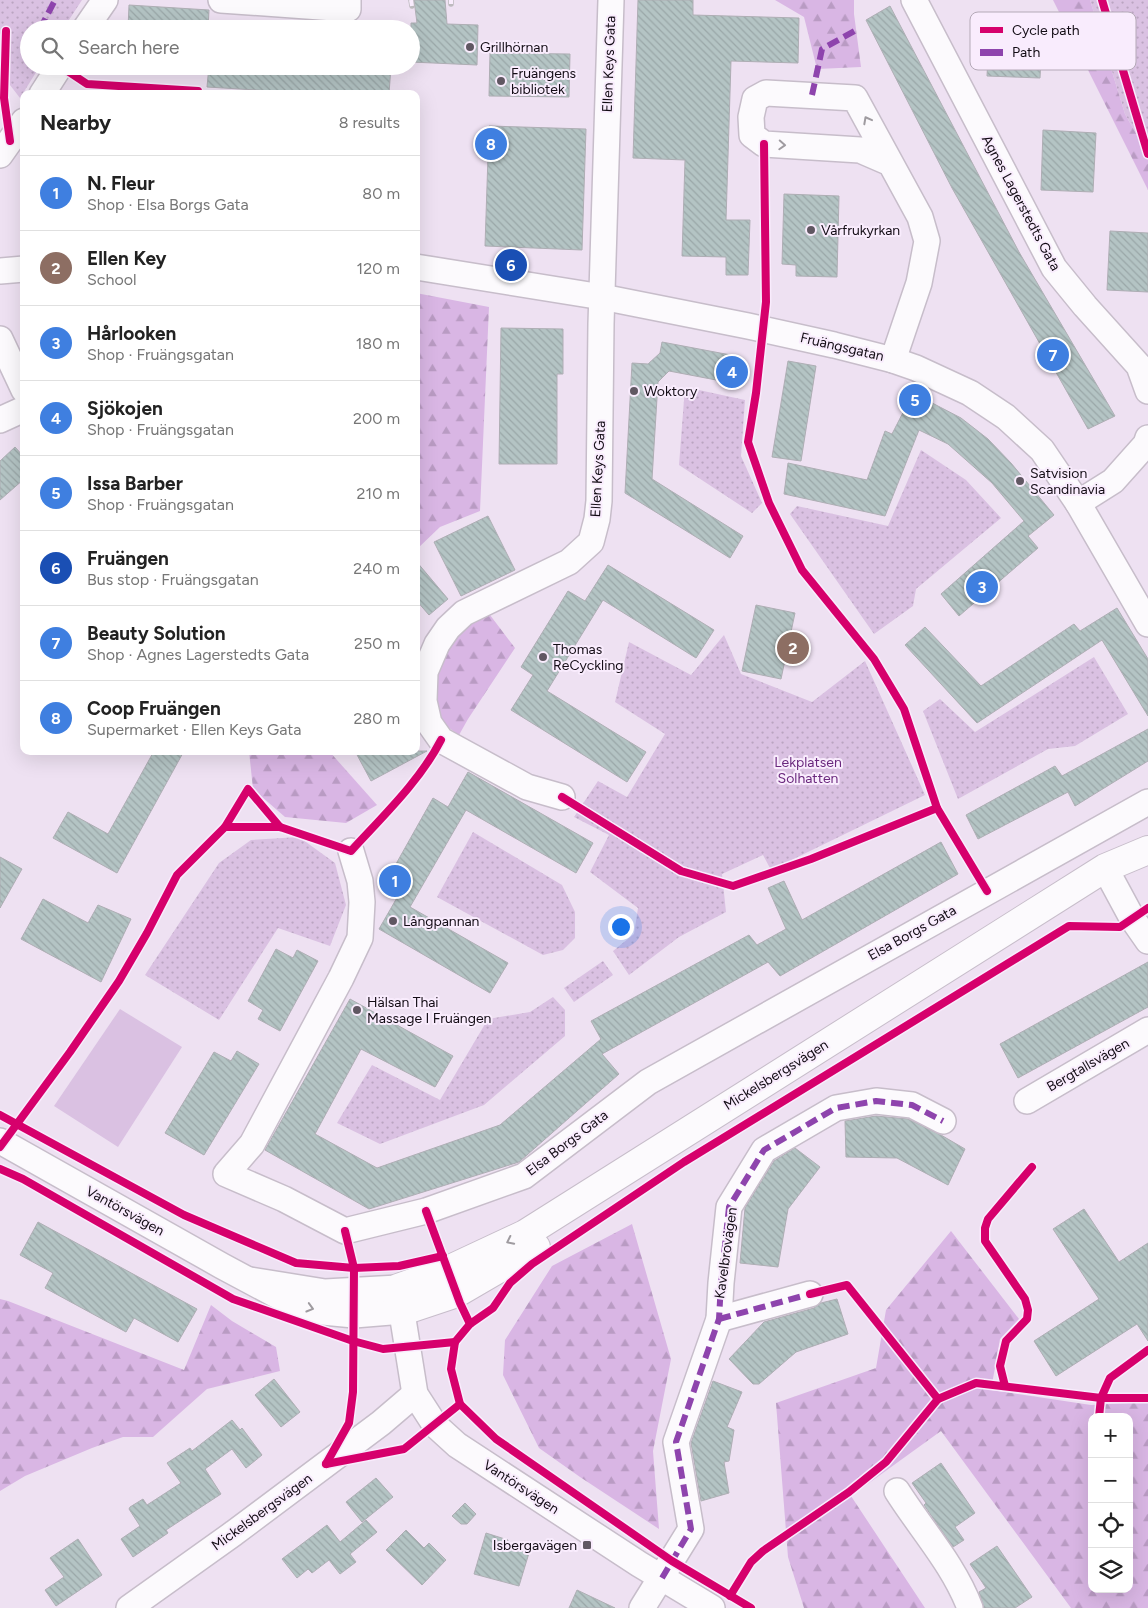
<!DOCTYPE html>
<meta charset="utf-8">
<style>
body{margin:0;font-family:Figtree,sans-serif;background:#f2f2f2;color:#222}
.controls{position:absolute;right:15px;bottom:15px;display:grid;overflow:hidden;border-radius:10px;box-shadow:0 5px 20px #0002}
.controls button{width:45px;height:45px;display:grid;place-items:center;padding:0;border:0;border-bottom:1px solid #e0e0e0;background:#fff;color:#222;font:25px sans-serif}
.you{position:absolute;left:620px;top:926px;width:18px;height:18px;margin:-12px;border:4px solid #fff;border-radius:50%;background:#1a73e8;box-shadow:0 0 0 8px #1a73e833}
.badge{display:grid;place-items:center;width:32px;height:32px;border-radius:50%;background:#605762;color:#fff;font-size:16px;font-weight:700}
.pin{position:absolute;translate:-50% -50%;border:2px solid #fff;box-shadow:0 1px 5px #0006}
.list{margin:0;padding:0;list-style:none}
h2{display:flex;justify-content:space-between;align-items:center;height:65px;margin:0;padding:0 20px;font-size:21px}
h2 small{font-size:16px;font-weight:400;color:#767676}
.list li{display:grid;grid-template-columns:32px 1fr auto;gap:15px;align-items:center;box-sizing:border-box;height:75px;padding:0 20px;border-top:1px solid #e0e0e0}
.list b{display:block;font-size:19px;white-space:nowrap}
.list p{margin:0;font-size:16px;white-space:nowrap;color:#767676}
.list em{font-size:16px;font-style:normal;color:#767676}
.icon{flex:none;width:28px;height:28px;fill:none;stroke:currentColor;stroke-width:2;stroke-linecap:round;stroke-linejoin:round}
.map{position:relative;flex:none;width:1148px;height:1608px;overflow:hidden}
.search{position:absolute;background:#fff;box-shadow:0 5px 20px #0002;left:20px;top:20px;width:400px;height:55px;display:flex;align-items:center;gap:12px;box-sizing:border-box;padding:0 18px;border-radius:28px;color:#767676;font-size:19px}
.panel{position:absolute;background:#fff;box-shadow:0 5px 20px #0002;left:20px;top:90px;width:400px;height:665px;border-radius:10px}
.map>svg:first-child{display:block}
.green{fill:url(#green-dots)}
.forest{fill:url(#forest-firs);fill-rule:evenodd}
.pitch{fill:#dac1e2}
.building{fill:url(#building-back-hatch);stroke:#aeaeb4}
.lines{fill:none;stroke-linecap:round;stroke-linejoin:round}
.minor-casing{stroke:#c7bdca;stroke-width:28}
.major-casing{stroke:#c7bdca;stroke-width:30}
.minor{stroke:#fcfafd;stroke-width:25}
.major{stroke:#fcfafd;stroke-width:28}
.rail-casing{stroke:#bdbabe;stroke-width:5.5}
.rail{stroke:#f9ecfd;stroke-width:4;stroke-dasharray:11;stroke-linecap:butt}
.quiet{stroke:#8e44ad;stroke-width:6;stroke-dasharray:12 6;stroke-linecap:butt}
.cycleway-casing{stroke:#f9ecfd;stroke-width:11}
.cycleway{stroke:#d6006c;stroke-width:8}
.oneway{stroke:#9f9ba0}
.poi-dot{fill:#605762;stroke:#f9ecfd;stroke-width:2}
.labels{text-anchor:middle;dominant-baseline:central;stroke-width:4;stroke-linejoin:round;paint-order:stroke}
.poi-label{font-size:14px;fill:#130c15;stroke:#f9ecfd;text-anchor:start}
.street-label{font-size:14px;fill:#130c15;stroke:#f9ecfd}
.park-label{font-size:14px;fill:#6a287d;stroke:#f9ecfd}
.key{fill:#f9ecfd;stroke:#b4a9b7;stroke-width:1}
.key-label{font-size:14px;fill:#130c15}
</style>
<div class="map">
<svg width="1148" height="1608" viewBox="0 0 1148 1608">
<defs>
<pattern id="green-dots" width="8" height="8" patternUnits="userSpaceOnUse" patternTransform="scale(1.25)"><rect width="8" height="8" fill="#dac1e2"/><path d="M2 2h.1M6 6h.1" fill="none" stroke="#baa5c1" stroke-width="1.8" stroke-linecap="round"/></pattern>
<pattern id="forest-firs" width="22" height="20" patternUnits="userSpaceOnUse" patternTransform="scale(1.25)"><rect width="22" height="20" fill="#d9b6e4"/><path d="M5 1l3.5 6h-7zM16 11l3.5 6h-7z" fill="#b99bc3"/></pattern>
<pattern id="building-back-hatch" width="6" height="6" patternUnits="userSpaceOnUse" patternTransform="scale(1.25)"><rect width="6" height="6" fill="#b4c4c4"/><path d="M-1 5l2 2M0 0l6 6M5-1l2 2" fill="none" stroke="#9aa7a8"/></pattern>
</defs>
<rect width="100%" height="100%" fill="#eee1f2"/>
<g class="green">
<polygon points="0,0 82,0 63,29 29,29 29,66 40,66 20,98 3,76 3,39 0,33"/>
<polygon points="1090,0 1148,0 1148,155 1125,114"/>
<polygon points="685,387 745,400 741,456 762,503 752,513 679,465"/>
<polygon points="921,450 966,480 1001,518 916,589 913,606 874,634 790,514 797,506 888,526"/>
<polygon points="724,635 741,674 812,702 865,661 925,795 771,870 763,855 722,874 726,912 679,937 629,975 613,951 634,934 638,908 590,872 609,835 574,817 598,781 627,797 665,734 615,702 629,642 691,675"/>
<polygon points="1094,657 1128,714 1075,746 1048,749 958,799 923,711 940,699 975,732"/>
<polygon points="473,832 562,885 575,912 575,938 563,950 543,955 437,897"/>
<polygon points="299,837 335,863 346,905 330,946 278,928 219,1020 145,975 219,863 251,840"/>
<polygon points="603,961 613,975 574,1002 564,988"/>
<polygon points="553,997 565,1010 565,1036 484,1105 380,1144 337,1123 372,1065 440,1100 488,1019 530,1012"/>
</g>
<g class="forest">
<polygon points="775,0 854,0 854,14 861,67 817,69 804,17"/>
<polygon points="1053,0 1090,0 1125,114 1148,155 1148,190"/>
<polygon points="416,293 489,307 480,511 440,527 416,550"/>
<polygon points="490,615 515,648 468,719 459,735 439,721 433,680 457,631"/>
<polygon points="249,751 329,751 377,805 346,823 285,817 253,789"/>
<polygon points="632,1224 671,1359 653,1451 659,1529 580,1477 539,1448 503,1375 505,1340 552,1266"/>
<path d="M951 1231 1019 1319 1000 1339 991 1390 1091 1405 1148 1402V1608H1071L941 1431 851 1496 925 1608H804L788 1557 776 1403 876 1368 886 1310ZM1092 1417H1129V1589H1092Z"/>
<polygon points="0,1299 8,1301 184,1370 211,1305 232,1321 276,1347 280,1371 207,1389 153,1437 123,1437 92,1448 25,1476 0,1491"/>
</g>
<polygon class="pitch" points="120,1009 182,1047 118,1147 54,1106"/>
<g class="building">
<polygon points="414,0 445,0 447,24 478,25 477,65 411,62 411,23 417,23"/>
<polygon points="638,0 693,0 693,15 799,18 798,63 731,61 726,220 750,220 748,275 726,275 726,257 682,256 685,160 633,158"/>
<polygon points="129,5 209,10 208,29 128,29"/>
<polygon points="890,6 1019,252 1115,416 1088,429 952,188 866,20"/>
<polygon points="990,16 1043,19 1040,78 987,76"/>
<polygon points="490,53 570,54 569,97 489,96"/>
<polygon points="209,66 391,66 389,94 321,94 207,87"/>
<polygon points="489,126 586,129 582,250 485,246"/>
<polygon points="1043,130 1096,133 1093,192 1041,190"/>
<polygon points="784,194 839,196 837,277 796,276 796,265 782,264"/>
<polygon points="1110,231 1148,233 1148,292 1107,290"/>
<polygon points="501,328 563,329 563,374 557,374 557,464 499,464"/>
<polygon points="662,342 736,356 732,383 669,371 658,382 652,479 743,536 730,558 625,493 632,363 648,364 660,353"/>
<polygon points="788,361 816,366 801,461 772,457"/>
<polygon points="913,393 961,418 988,439 1011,463 1054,515 1028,536 1038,548 959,616 941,594 1024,521 992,483 948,444 919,430 885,516 784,494 788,463 867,480 885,431 892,434"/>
<polygon points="15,447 24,457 24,479 0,500 0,461"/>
<polygon points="488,516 515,570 461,596 434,542"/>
<polygon points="416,561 448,599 429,615 416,600"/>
<polygon points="608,565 714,630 696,658 603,600 547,691 646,752 627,782 511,710 533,675 521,667 568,591 585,601"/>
<polygon points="756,605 795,613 781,679 742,671"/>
<polygon points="1117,608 1148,659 1148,716 1102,640 977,723 905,645 925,627 981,686 1074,624 1080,631"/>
<polygon points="1148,729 1148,761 1075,806 1068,792 978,839 966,815 1055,766 1062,776"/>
<polygon points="154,751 184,751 117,873 53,838 68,812 108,834"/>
<polygon points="355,751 427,751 371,781"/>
<polygon points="468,772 593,843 576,873 466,810 410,907 508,963 490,993 379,929 402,889 387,880 433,798 448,807"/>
<polygon points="941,842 958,874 780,976 768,962 602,1054 619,1074 519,1162 369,1209 265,1150 350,999 453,1056 435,1087 361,1049 315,1134 377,1168 500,1125 601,1039 591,1021 749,935 757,945 786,929 768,888 784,881 802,920"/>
<polygon points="0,857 22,869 0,908"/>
<polygon points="43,899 88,923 98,905 131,919 101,982 21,939"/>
<polygon points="276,949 293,958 297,950 318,961 280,1031 258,1019 263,1010 248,1001"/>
<polygon points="1148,962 1148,1007 1018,1078 1000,1044"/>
<polygon points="237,1051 259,1064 204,1155 165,1133 214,1052 231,1061"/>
<polygon points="876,1116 908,1119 941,1135 965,1149 948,1185 897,1158 846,1157 845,1121"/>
<polygon points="795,1148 820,1167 788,1209 778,1267 740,1263 745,1208 774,1161"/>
<polygon points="1084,1209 1119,1262 1148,1243 1148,1341 1137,1324 1056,1376 1034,1341 1099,1299 1053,1229"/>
<polygon points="38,1222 197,1309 178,1342 134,1318 126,1332 45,1288 53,1273 20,1255"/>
<polygon points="837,1299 848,1334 796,1352 759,1384 753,1384 729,1359 764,1322 814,1308 821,1303"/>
<polygon points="274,1379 300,1412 281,1427 255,1395"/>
<polygon points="713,1381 742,1392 727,1427 734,1430 729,1461 724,1462 729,1493 701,1501 691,1443"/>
<polygon points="232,1420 240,1430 242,1428 262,1455 246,1468 232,1449 205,1469 221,1494 166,1530 168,1533 133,1557 121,1539 140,1526 129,1509 130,1507 143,1499 147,1505 181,1483 167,1463 190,1448 192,1451"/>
<polygon points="941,1463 975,1513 955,1527 964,1540 953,1547 924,1505 926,1503 912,1483"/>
<polygon points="376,1478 393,1497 362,1522 346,1502"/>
<polygon points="465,1503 476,1514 467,1524 461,1524 452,1516"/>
<polygon points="366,1520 377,1532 350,1554 356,1562 340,1574 329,1560 312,1573 308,1569 297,1578 282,1559 327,1525 340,1542"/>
<polygon points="406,1530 424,1548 429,1543 446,1560 422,1585 386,1550"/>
<polygon points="486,1533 508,1540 506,1547 529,1553 519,1586 474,1574"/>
<polygon points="78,1539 102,1575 56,1606 45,1590 64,1577 50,1558"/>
<polygon points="997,1546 1032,1597 1015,1608 984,1608 979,1592 986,1588 970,1564"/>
<polygon points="577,1590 615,1608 569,1608"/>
</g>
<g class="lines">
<g class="minor-casing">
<g id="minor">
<polyline points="221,0 348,9 348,0"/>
<polyline points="914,0 1054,268 1085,306 1139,366 1148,391"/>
<polyline points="85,29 105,0"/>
<polyline points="42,94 60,66"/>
<polyline points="0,155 24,121"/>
<polyline points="890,163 860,150 764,144 752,135 751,117 755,99 766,93 855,98 920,217 927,241 919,283 893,360"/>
<polyline points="416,267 602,297 748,326 834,345 893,360 916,368 970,393 1006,417 1042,450 1078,503 1148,624"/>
<polyline points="0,271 24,269"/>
<polyline points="0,339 24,390"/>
<polyline points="0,420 24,409"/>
<polyline points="1078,503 1113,481 1146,444 1148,438"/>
<polyline points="562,797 527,787 441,740 429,723 424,701 425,672 437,644 448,628 464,613 569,562 591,542 597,519 599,501 601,324 611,0"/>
<polyline points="351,851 360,881 362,902 360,938 341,978 252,1144 226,1174 284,1199 345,1231 426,1211 524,1176 648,1082 1148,802"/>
<polyline points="1105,868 1132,918 1148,941"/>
<polyline points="1027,1101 1148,1030"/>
<polyline points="0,1141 222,1266 291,1303 323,1312 354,1315 403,1311"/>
<polyline points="250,1280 325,1292 398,1288 415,1394 435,1425 457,1445 639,1564 712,1608"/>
<polyline points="719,1319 810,1294"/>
<path d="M897 1491C921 1529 954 1565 970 1608"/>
<polyline points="129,1608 234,1533 381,1423 415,1394"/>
<polyline points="642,1608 691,1529 676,1442 719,1319 721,1283 729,1207 764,1150 836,1108 876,1101 912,1105 943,1121"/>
</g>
</g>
<g class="major-casing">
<g id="major">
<polyline points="398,1288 448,1270 525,1234 1105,868 1148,850"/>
<polyline points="403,1311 457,1293 536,1247"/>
</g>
</g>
<use href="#minor" class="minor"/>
<use href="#major" class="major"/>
<g class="rail-casing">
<g id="rail">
<polyline points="411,0 412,6"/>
<polyline points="451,0 451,4"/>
</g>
</g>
<use href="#rail" class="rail"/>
<g class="quiet">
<polyline points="40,29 55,0"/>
<polyline points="812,95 822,49 858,29"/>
<polyline points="719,1319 810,1294"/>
<polyline points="662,1578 691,1529 676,1442 719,1319 721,1283 729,1207 764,1150 836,1108 876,1101 912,1105 943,1121"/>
</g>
<g class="cycleway-casing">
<g id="cycleway">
<polyline points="1102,0 1148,154"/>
<polyline points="6,31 4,98 10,141"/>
<polyline points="60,66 87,84 198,91 198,94"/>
<polyline points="764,144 766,302 756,393 748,442 769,503 802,570 874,659 904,709 937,808 987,891"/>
<polyline points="562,797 681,871 733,886 811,859 937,808"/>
<polyline points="225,827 248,789 280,827"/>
<polyline points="0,1115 184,1215 296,1263 354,1268 399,1266 443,1256"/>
<path d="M0 1147 70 1052 119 981 147 933 177 875 225 827H280L351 851C382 817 420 781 441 740"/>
<polyline points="0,1169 23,1179 233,1299 353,1341 383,1349 455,1342"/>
<polyline points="426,1211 460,1303 470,1324"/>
<polyline points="810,1294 847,1285 938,1399"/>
<polyline points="1005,1386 1000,1366 1006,1341 1027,1319 1028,1310 1025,1299 985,1241 985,1228 988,1219 1032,1167"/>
<polyline points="1099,1417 1101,1398 1110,1378 1148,1350"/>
<polyline points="326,1464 349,1423 353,1392 354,1268 345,1231"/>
<polyline points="326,1464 404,1449 460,1404"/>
<polyline points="730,1596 751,1562 763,1551 849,1492 886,1462 938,1399 976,1383 1101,1398 1148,1398"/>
<polyline points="751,1608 672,1561 496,1439 460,1404 451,1369 455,1342 470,1324 493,1308 510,1283 532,1264 684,1162 1069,926 1120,927 1148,908"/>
</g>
</g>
<use href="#cycleway" class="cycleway"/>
</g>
<defs><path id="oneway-chevron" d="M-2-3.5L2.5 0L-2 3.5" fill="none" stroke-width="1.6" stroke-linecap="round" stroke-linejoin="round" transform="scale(1.25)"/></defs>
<g class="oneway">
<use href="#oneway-chevron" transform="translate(867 120) rotate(-118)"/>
<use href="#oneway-chevron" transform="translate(782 145) rotate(3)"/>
<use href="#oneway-chevron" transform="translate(510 1241) rotate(154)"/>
<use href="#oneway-chevron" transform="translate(310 1308) rotate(16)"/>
</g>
<g class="poi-dot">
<circle cx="470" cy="47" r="5"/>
<circle cx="501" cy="81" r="5"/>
<circle cx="811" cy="230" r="5"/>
<circle cx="634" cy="391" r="5"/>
<circle cx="1020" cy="481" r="5"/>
<circle cx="543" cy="657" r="5"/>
<circle cx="393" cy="921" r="5"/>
<circle cx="357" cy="1010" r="5"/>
<rect x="582" y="1540" width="10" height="10" rx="2.5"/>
</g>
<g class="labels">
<g class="poi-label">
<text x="480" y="47">Grillhörnan</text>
<text x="511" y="73">Fruängens<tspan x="511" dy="16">bibliotek</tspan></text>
<text x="821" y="230">Vårfrukyrkan</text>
<text x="644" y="391">Woktory</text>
<text x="1030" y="473">Satvision<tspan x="1030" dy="16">Scandinavia</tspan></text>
<text x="553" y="649">Thomas<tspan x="553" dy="16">ReCyckling</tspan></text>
<text x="403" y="921">Långpannan</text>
<text x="367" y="1002">Hälsan Thai<tspan x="367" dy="16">Massage I Fruängen</tspan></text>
<text x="577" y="1545" text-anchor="end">Isbergavägen</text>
</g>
<g class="street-label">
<text transform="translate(609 64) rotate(-88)">Ellen Keys Gata</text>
<text transform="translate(1021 203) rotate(62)">Agnes Lagerstedts Gata</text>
<text transform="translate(842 347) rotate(13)">Fruängsgatan</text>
<text transform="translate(598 469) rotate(-87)">Ellen Keys Gata</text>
<text transform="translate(912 933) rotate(-29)">Elsa Borgs Gata</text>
<text transform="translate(1088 1065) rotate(-30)">Bergtallsvägen</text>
<text transform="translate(776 1075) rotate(-32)">Mickelsbergsvägen</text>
<text transform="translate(567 1143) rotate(-37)">Elsa Borgs Gata</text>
<text transform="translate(125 1211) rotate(29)">Vantörsvägen</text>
<text transform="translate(726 1253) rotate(-82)">Kavelbrovägen</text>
<text transform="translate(521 1487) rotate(33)">Vantörsvägen</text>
<text transform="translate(262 1512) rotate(-36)">Mickelsbergsvägen</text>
</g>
<g class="park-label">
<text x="808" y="762">Lekplatsen<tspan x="808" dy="16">Solhatten</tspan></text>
</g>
</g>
<rect x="970" y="12" width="166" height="58" rx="8" class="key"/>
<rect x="980" y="27" width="23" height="6" fill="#d6006c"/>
<rect x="980" y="49" width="23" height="7" fill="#8e44ad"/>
<g class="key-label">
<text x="1012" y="35">Cycle path</text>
<text x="1012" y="57">Path</text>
</g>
</svg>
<div class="controls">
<button>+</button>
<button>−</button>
<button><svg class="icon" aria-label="locate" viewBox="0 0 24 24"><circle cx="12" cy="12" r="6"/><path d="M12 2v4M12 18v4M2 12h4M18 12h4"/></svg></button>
<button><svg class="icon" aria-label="layers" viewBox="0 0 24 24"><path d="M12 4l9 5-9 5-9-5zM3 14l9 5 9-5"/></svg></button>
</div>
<div class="you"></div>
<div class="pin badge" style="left:395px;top:881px;background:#3f7fe0">1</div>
<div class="pin badge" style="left:793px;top:648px;background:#8d6e63">2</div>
<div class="pin badge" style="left:982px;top:587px;background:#3f7fe0">3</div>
<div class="pin badge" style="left:732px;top:372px;background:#3f7fe0">4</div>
<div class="pin badge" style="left:915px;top:400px;background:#3f7fe0">5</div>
<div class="pin badge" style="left:511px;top:265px;background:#1a4fb4">6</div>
<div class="pin badge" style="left:1053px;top:355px;background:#3f7fe0">7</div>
<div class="pin badge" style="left:491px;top:144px;background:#3f7fe0">8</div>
<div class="search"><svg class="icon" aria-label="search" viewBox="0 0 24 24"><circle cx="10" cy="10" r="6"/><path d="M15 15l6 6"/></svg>Search here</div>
<section class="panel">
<h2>Nearby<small>8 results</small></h2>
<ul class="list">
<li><span class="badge" style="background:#3f7fe0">1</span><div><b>N. Fleur</b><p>Shop · Elsa Borgs Gata</p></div><em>80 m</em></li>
<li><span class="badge" style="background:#8d6e63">2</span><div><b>Ellen Key</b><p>School</p></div><em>120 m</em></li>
<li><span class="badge" style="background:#3f7fe0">3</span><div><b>Hårlooken</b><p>Shop · Fruängsgatan</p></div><em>180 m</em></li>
<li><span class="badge" style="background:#3f7fe0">4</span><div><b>Sjökojen</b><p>Shop · Fruängsgatan</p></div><em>200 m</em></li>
<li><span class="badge" style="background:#3f7fe0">5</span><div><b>Issa Barber</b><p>Shop · Fruängsgatan</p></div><em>210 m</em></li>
<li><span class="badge" style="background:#1a4fb4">6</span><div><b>Fruängen</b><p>Bus stop · Fruängsgatan</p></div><em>240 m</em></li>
<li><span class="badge" style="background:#3f7fe0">7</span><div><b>Beauty Solution</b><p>Shop · Agnes Lagerstedts Gata</p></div><em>250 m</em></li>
<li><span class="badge" style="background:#3f7fe0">8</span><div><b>Coop Fruängen</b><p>Supermarket · Ellen Keys Gata</p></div><em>280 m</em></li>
</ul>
</section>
</div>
